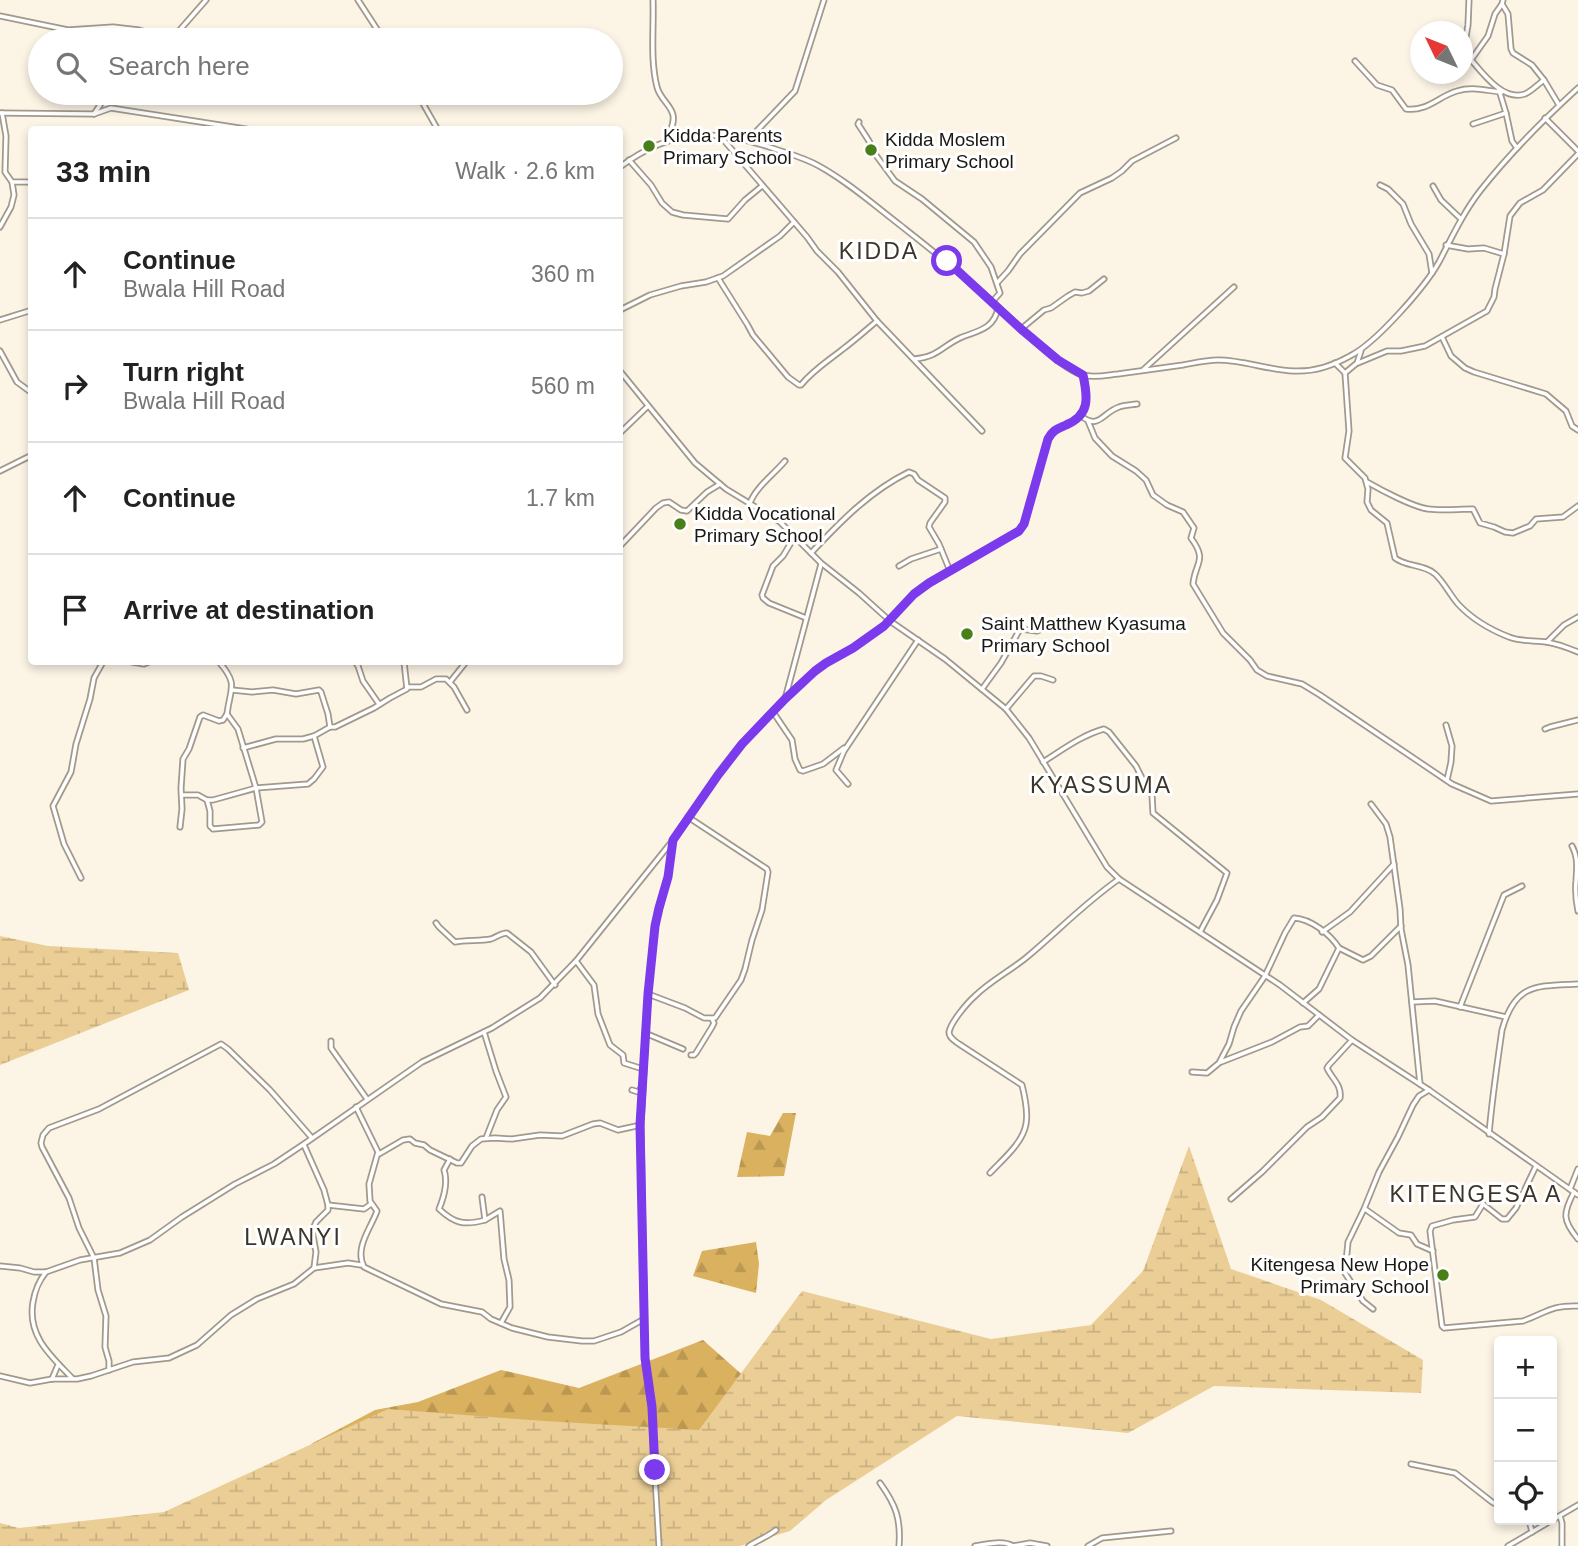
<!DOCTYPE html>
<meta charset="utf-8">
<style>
body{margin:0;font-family:Arial,sans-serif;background:#f2f2f2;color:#222}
.controls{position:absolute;right:21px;bottom:21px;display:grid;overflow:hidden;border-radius:7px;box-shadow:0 4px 10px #0003}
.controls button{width:63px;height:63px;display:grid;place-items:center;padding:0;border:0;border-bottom:2px solid #e0e0e0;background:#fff;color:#222;font:35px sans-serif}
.compass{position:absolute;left:1410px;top:21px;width:63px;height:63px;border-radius:50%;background:#fff;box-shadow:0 4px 10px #0003;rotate:313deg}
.stop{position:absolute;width:21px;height:21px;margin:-16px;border:5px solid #7c3aed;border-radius:50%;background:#fff}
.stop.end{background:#7c3aed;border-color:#fff;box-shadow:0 2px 7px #0008}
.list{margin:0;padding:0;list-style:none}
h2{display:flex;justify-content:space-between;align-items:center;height:91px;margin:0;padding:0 28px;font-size:30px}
h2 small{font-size:23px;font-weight:400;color:#767676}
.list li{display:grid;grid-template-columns:46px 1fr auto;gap:21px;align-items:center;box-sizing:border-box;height:112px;padding:0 28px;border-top:2px solid #e0e0e0}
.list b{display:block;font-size:26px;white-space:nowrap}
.list p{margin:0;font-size:23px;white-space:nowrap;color:#767676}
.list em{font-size:23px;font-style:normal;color:#767676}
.icon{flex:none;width:38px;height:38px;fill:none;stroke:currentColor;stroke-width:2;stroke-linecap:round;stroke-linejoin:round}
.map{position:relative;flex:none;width:1578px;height:1546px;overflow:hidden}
.search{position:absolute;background:#fff;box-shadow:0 4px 10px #0003;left:28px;top:28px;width:595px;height:77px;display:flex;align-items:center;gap:18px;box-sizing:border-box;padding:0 24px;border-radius:38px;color:#767676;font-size:26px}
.panel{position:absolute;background:#fff;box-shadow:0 4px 10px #0003;left:28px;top:126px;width:595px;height:539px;border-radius:7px}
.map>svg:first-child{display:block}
.forest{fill:url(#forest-firs)}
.wetland{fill:url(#wetland-marsh)}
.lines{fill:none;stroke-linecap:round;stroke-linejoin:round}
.minor-casing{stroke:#a1998c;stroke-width:7}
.minor{stroke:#fff;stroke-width:3.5}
.route{stroke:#7c3aed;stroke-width:9}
.poi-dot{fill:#487f18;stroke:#fff;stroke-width:2.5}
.labels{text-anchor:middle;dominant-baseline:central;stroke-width:6;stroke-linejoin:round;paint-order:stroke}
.poi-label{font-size:19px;fill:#1b1813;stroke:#fff;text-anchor:start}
.quarter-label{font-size:23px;letter-spacing:2px;fill:#3c352a;stroke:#fff}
</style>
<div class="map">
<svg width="1578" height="1546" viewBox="0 0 1578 1546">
<defs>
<pattern id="forest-firs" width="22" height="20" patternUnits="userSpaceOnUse" patternTransform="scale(1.75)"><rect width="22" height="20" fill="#dab15e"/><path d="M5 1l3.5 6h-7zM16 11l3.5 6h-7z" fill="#ba9851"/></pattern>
<pattern id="wetland-marsh" width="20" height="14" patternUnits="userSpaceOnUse" patternTransform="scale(1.75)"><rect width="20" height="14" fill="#eace96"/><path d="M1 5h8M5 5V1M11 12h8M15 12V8" fill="none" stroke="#c8b080"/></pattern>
</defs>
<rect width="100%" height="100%" fill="#fcf4e5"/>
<g class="forest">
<polygon points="783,1113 796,1113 784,1176 737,1177 747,1132 770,1136"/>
<polygon points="756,1242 759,1264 756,1293 693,1276 702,1251"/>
<polygon points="703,1340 800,1426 683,1546 311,1444 375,1410 418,1402 501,1370 579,1388"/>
</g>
<g class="wetland">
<polygon points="0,936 48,946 178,953 189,990 0,1065"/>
<polygon points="1189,1146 1231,1269 1321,1300 1423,1360 1421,1393 1214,1386 1128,1433 957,1416 826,1500 790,1531 740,1546 0,1546 0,1523 19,1528 164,1512 388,1409 544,1421 699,1430 802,1291 991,1339 1091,1325 1143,1271"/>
</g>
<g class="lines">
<g class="minor-casing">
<g id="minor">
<polyline points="358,0 384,40"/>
<path d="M653 0C654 28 650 60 657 87 660 99 671 105 673 115 675 124 669 133 666 141"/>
<path d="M1469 0 1468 25 1464 49 1466 54C1480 69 1501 102 1525 94 1532 91 1537 85 1544 80L1559 105"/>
<polyline points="1503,0 1502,4 1508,14 1511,49 1513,53 1532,65 1544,80"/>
<polyline points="0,16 68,30 113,27 139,30 146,32 154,40"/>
<polyline points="171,40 206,0"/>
<polyline points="1471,60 1488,36 1495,14 1502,4"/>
<path d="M1355 61 1377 85 1392 90 1406 109C1427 112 1439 96 1457 91 1473 86 1486 91 1502 92"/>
<polyline points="1499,90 1506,113 1512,141 1517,148"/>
<polyline points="417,93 438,130"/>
<polyline points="0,113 94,114 111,108 252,130"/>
<polyline points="94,114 108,93"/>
<polyline points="1545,118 1578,151"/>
<polyline points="859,122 858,124 869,141 875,154 895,181 922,199 974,242 991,267 1000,293 992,302"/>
<polyline points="1473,124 1506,113"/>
<polyline points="721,137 807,237 817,251 838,272 877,321 982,431"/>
<polyline points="749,139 795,91 824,0"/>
<polyline points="629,160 651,185 662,203 672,212 683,215 728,219 745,200 762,186"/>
<path d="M620 167C672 128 715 128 775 149 790 154 805 158 819 166 848 182 874 205 900 225 933 251 965 276 996 305 1014 322 1060 369 1083 375 1094 378 1107 375 1118 374 1140 371 1161 368 1183 365 1194 363 1206 360 1218 360 1243 360 1268 370 1294 371 1313 372 1334 365 1350 356 1376 343 1425 287 1439 262 1452 237 1463 213 1480 191 1510 153 1543 120 1578 88"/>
<polyline points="12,182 32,182"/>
<polyline points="1380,185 1388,189 1403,204 1411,224 1429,254 1432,273"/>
<polyline points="1433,186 1441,200 1461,219"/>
<polyline points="0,227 11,207 14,195 12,182 5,172 6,136 2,113"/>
<polyline points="1446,245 1468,249 1484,248 1504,254"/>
<path d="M718 278 747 324 753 335 788 377 799 385H801C813 370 828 361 843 349 855 340 866 330 877 321"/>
<polyline points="997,283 1008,271 1020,254 1080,193 1112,178 1122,171 1132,161 1176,138"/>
<polyline points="620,310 650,295 681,286 706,282 723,276 780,236 794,222"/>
<polyline points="0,320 32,310"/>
<polyline points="1021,329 1044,310 1051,308 1068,296 1075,292 1082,293 1089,291 1104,279"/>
<polyline points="1442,337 1451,356 1465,368 1474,372 1546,394 1566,411 1572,426 1578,430"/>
<polyline points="0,351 17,382 32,393"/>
<path d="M1361 351 1357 363 1345 373 1349 431 1345 458 1365 478 1368 489 1367 502 1371 510 1387 523 1395 558C1406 567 1424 564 1435 574 1444 582 1450 595 1458 604 1471 618 1491 630 1509 637 1521 642 1534 640 1547 642 1557 644 1569 648 1578 652"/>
<path d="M914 359C938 357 941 347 960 338 976 331 994 330 998 308"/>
<polyline points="1335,363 1345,373"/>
<polyline points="1358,363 1387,351 1401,351 1425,346 1487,311 1494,297 1495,289 1504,254 1510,216 1520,203 1543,190 1578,154"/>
<polyline points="1143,370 1234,287"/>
<polyline points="620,371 695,463 726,489 780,522 821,563 859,593 890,621 945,659 1006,709 1029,738 1107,867 1119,879 1280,985 1352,1040 1429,1090 1578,1195"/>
<path d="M1081 416C1099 430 1102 413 1119 407 1124 405 1131 405 1137 404"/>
<path d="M1088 421 1095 438 1112 456 1136 471 1146 480 1153 495 1167 505 1183 512 1194 528 1191 538C1208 561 1195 562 1193 584L1223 633 1250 660 1257 670 1267 676 1302 684 1320 695 1452 784 1491 801 1578 794"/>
<polyline points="620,433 648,406"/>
<polyline points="0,471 32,455"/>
<path d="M1367 482C1381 490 1413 507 1428 509 1443 511 1458 509 1473 509L1480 523 1494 527 1505 532 1513 533 1530 526 1536 519 1563 517 1578 506"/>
<path d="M750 503C756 487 774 474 785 461"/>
<polyline points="795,536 783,556 773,566 762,595 763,598 769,603 806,618"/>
<polyline points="620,546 656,508 663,503 669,502 681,510 687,511 707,492 720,484"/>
<path d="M811 553C840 522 870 491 909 472L914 474 918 480 945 498V502L930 523 929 527 939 544 950 571"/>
<polyline points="899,566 911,559 941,549"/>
<polyline points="1547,642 1564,625 1578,617"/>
<polyline points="132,662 144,664 149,662"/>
<polyline points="355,662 358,666 363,681 379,704"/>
<polyline points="450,682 466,662"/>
<polyline points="408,687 421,687 436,679 446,679 454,687 467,710"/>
<polyline points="982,689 1001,663 1020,629 1037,631 1052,625"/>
<polyline points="232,690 252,692 273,690 296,694 319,690 321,692 328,714 330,727"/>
<path d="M785 698 815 671 826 663 853 648 890 621 914 594 929 584 1019 531 1024 524 1048 439C1053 430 1057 429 1066 425 1090 415 1088 398 1083 375"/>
<polyline points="1006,709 1034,676 1041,676 1053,680"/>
<polyline points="773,712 792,740 795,759 800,770 803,771 823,764 844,748"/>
<polyline points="1446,725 1452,746 1451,762 1447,780"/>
<polyline points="1545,729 1550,727 1578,720"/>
<polyline points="243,748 276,739 303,739 314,736 330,727 335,727 374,708 390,698 407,689 404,662"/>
<path d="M1043 762C1062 750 1082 735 1104 729L1109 732 1136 766 1148 790 1152 795 1153 813 1227 873 1217 900 1200 932"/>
<polyline points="848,784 836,770 844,751 918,640"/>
<polyline points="182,795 198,795 207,800 213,800 256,788 308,784 314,779 323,767 314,736"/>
<path d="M207 800 210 811V826L213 829 259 825 262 822 256 788 238 729 227 714C230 688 239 685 219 662"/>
<polyline points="1371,804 1386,824 1390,837 1400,909 1401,929 1408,965 1420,1084"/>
<polyline points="180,827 182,809 181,788 183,759 189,749 200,717 203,715 219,721 223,720 227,714"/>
<path d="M1572 846C1578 857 1577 868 1576 881 1575 891 1576 901 1578 911"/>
<polyline points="81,878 64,844 53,806 71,772 76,744 90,699 94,678 103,662"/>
<path d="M436 923 439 927 455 942C466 940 481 941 491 939 497 937 501 933 507 933L531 952 555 985"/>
<polyline points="1322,932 1350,912 1394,864"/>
<polyline points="1339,948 1363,960 1371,956 1401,926"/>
<polyline points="576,961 594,985 598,1014 610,1045 623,1055 624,1063 643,1069"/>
<polyline points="648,994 685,1008 704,1018 715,1018 741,980 745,969 752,940 762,910 768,872 767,869 688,817"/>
<polyline points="1412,1002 1435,1001 1506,1017"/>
<polyline points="1460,1007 1504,895 1522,886"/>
<polyline points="484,1032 496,1071 506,1097 497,1110 486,1138"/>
<polyline points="645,1033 683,1049"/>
<polyline points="331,1041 331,1048 367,1099"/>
<polyline points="691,1055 694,1055 696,1053 712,1027 714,1023 712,1019"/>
<polyline points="1221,1062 1272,1042 1300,1027 1308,1026 1319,1015"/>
<path d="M1192 1072 1207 1073 1219 1063 1229 1044 1234 1027 1241 1011 1265 976 1285 933 1294 918C1311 919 1330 934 1339 948L1319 989 1303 1003"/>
<polyline points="632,1090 638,1092 641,1088"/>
<path d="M356 1107 378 1152 369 1184 370 1201 377 1211C371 1228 354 1248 364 1267L441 1304 482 1312 491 1319 512 1328 548 1337 582 1341H594L621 1332 644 1319"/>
<path d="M1489 1134C1492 1099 1497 1065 1502 1030 1515 983 1536 986 1578 984"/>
<polyline points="304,1145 324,1190 328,1205 328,1210 316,1222 312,1231 316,1252 314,1268"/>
<polyline points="379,1154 403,1140 410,1139 415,1143 424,1145 430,1150 457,1163 461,1163 472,1146 481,1139 495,1138 512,1139 540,1135 562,1136 593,1124 600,1123 618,1130 641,1125"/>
<path d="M450 1159 444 1170C448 1182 444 1197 439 1209 454 1223 464 1226 485 1220"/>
<path d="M1536 1166 1516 1208 1507 1219H1502L1483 1204 1475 1217 1453 1220 1432 1226 1430 1231 1442 1326 1444 1328 1523 1321C1546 1313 1550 1305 1578 1306"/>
<path d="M990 1173C1002 1160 1023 1143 1026 1124 1028 1113 1025 1097 1022 1085L959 1044C955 1041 949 1038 949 1032 951 1022 967 1003 975 996 990 981 1010 971 1027 957 1058 931 1086 902 1119 879"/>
<polyline points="1570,1189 1578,1169"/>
<path d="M1574 1192C1563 1213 1562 1220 1578 1239"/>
<polyline points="482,1197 485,1220 500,1211 504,1259 509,1280 510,1307 501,1323"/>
<path d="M1231 1199 1262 1172 1307 1127 1322 1117 1340 1098C1342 1085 1332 1079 1327 1068L1329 1065 1352 1040"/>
<polyline points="328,1205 364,1209 371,1204"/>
<polyline points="1365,1209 1399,1233 1411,1235 1417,1244 1433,1251"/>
<polyline points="0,1266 20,1268 34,1272 46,1272 80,1260 120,1253 150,1240 182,1217 235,1184 274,1164 304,1144 422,1062 492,1028 540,998 576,961 673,840 718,775 742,744 785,699 821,564"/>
<path d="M46 1272C38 1282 35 1290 33 1302 27 1336 51 1356 72 1378"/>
<polyline points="1373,1309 1363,1301 1345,1273 1348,1242 1364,1209 1379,1172 1398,1137 1413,1105 1419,1096 1429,1090"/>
<polyline points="109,1370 109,1361 105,1347 106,1316 98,1290 94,1258 79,1228 69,1198 42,1147 41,1143 43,1135 49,1128 99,1109 221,1044 228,1049 270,1090 312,1138"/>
<polyline points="0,1376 30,1383 52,1379 77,1379 91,1376 133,1362 169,1358 197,1345 231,1315 257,1299 294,1284 314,1268 348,1263 361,1265"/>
<polyline points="52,1379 58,1365"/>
<polyline points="1411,1464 1455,1473 1492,1502 1499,1506"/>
<path d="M880 1483C896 1505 901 1519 899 1546"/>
<polyline points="1560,1516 1562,1523 1562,1546"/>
<polyline points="1529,1520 1532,1532"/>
<polyline points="659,1546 651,1407 645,1358 641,1125 648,994 655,926 668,877 672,842"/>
<path d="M749 1546C758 1540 767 1537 776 1530"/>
<path d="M975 1546C986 1544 1003 1540 1013 1546"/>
<polyline points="1013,1546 1030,1543 1047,1546"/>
<polyline points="1088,1546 1102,1538 1171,1531"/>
<polyline points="1508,1546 1578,1505"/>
</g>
</g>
<use href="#minor" class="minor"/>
</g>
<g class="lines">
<path class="route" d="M655 1470 652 1407 645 1358 640 1125 648 994 655 926 659 908 668 877 673 840 718 775 742 744 785 699 815 671 826 663 853 648 884 626 914 594 929 583 1019 531 1024 524 1048 439C1053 430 1057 429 1066 425 1090 415 1088 398 1083 375L1058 360 1021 329 947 261"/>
</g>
<g class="poi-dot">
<circle cx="649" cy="146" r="7"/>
<circle cx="871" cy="150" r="7"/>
<circle cx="680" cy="524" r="7"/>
<circle cx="967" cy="634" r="7"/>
<circle cx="1443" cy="1275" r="7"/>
</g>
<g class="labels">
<g class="poi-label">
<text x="663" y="135">Kidda Parents<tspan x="663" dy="22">Primary School</tspan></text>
<text x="885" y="139">Kidda Moslem<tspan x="885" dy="22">Primary School</tspan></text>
<text x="694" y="513">Kidda Vocational<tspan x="694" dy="22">Primary School</tspan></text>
<text x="981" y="623">Saint Matthew Kyasuma<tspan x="981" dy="22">Primary School</tspan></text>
<text x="1429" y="1264" text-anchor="end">Kitengesa New Hope<tspan x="1429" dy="22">Primary School</tspan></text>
</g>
<g class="quarter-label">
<text x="879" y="251">KIDDA</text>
<text x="1101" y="785">KYASSUMA</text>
<text x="1476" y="1194">KITENGESA A</text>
<text x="293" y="1237">LWANYI</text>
</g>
</g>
</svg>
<div class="controls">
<button>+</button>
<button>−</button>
<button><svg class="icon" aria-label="locate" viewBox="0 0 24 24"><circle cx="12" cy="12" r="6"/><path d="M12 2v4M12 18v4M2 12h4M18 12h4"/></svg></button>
</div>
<svg class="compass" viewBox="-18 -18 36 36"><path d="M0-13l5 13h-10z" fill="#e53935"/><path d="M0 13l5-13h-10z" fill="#767676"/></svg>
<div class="stop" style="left:947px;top:261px"></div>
<div class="stop end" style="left:655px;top:1470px"></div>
<div class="search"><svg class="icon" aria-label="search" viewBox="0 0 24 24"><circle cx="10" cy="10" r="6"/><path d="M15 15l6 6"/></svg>Search here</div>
<section class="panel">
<h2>33 min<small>Walk · 2.6 km</small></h2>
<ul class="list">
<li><svg class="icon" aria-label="ahead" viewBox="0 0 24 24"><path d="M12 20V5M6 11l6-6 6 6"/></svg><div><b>Continue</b><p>Bwala Hill Road</p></div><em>360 m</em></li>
<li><svg class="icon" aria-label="right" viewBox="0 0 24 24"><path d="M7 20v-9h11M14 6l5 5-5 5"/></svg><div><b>Turn right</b><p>Bwala Hill Road</p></div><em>560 m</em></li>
<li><svg class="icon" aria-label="ahead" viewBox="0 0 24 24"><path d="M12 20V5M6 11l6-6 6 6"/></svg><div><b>Continue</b></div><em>1.7 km</em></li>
<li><svg class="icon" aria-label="arrive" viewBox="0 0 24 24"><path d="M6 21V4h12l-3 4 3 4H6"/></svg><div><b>Arrive at destination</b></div></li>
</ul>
</section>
</div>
